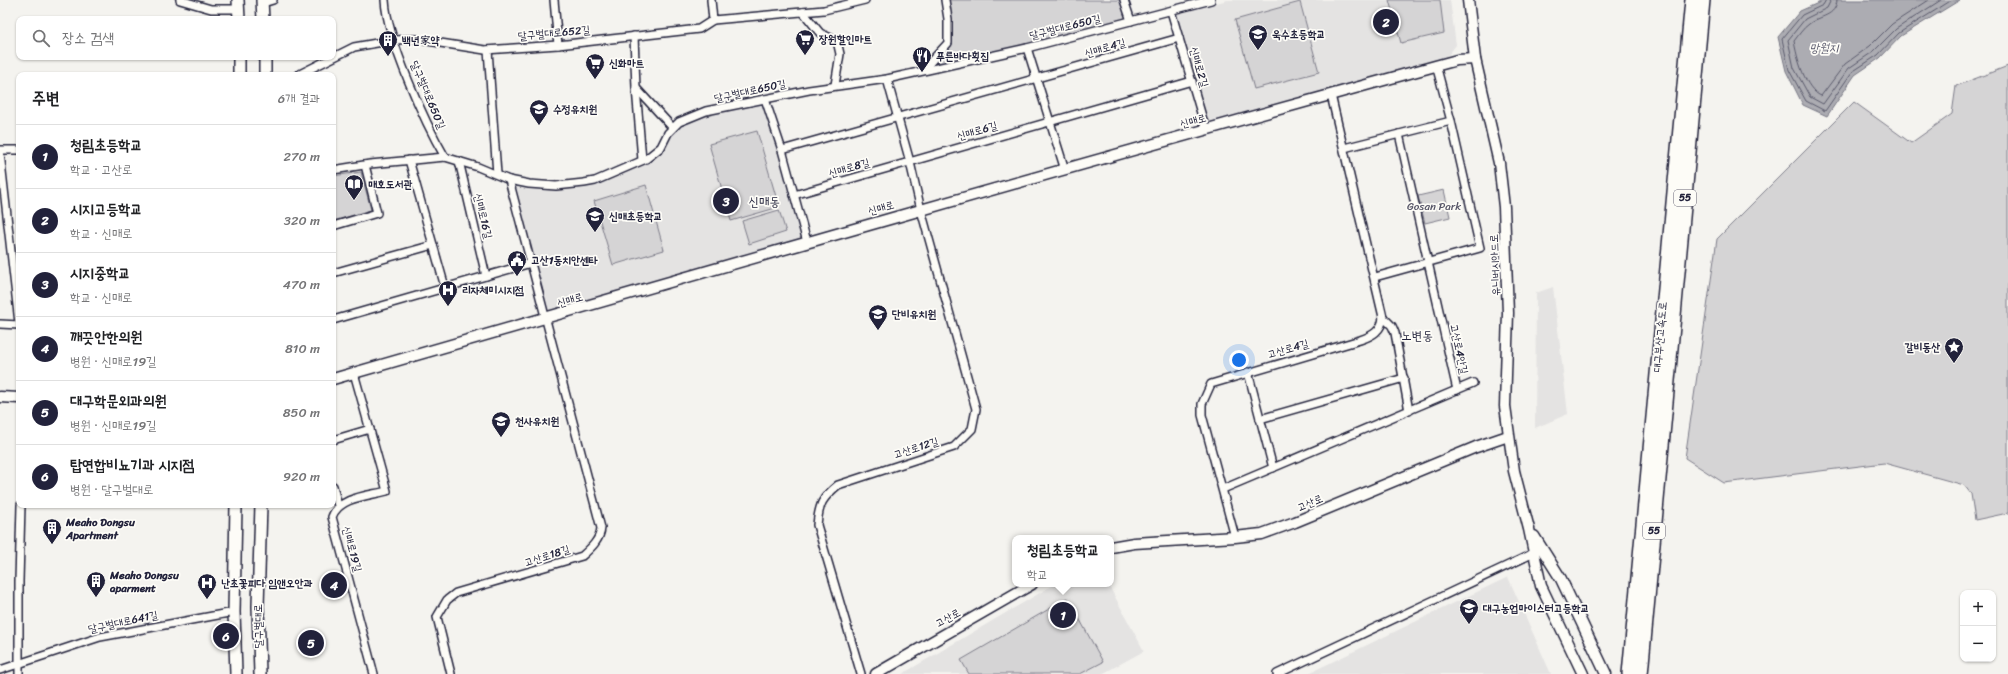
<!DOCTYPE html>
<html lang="ko">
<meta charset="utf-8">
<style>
body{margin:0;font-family:Sriracha,"LXGW WenKai TC","Poor Story",sans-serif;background:#f2f2f2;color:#202124}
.controls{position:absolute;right:12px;bottom:12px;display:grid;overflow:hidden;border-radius:8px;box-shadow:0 1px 3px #0004}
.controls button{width:36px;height:36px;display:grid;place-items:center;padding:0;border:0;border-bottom:1px solid #e0e0e0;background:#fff;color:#202124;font:20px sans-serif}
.you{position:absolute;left:1239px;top:360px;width:14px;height:14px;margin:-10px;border:3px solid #fff;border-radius:50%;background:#1a73e8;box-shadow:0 0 0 6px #1a73e833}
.badge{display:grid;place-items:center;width:26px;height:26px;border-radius:50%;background:#22223b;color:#fff;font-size:13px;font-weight:700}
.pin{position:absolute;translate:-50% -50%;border:2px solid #fff;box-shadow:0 1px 4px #0006}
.popup{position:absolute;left:1012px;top:535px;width:102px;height:52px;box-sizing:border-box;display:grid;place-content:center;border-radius:8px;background:#fff;filter:drop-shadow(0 1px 3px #0005);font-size:13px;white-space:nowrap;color:#757577}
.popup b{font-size:15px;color:#202124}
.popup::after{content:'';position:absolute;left:50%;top:100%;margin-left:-8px;border:8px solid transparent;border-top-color:#fff}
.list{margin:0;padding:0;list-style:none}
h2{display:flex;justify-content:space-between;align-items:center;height:52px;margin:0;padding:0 16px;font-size:17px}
h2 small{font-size:13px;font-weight:400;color:#757577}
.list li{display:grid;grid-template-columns:26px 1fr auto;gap:12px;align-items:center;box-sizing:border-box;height:64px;padding:0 16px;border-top:1px solid #e0e0e0}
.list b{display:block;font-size:15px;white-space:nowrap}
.list p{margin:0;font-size:13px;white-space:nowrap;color:#757577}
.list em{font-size:13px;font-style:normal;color:#757577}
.icon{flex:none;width:22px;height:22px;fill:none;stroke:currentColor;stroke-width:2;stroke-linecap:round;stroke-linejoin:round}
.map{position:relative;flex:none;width:2008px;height:674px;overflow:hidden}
.search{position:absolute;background:#fff;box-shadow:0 1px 3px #0004;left:16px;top:16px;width:320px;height:44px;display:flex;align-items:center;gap:10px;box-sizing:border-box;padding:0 14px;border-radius:8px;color:#757577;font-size:15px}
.panel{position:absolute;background:#fff;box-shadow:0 1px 3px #0004;left:16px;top:72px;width:320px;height:436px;border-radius:8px}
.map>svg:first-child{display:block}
.built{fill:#e4e3e2}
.green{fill:#d5d4d5;stroke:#7c7b88}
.water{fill:#acacb2;stroke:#757582}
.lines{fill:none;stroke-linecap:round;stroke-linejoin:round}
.shore{stroke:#59596b;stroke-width:1}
.street-casing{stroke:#22223b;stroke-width:10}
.secondary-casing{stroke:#22223b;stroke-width:13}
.primary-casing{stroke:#22223b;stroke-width:14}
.highway-casing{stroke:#22223b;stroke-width:16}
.street{stroke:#fdfcf7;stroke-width:7}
.secondary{stroke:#fdfcf7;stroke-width:10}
.primary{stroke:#fdfcf7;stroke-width:11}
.highway{stroke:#fdfcf7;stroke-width:13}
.labels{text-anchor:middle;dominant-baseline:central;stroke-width:3.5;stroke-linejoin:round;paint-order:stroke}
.shield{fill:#fdfcf7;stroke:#646373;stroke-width:1}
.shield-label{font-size:10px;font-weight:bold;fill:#22223b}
.street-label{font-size:11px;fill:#22223b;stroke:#fdfcf7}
.poi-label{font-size:11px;font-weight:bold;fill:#22223b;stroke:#fdfcf7;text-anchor:start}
.park-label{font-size:11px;fill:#585769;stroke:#fdfcf7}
.water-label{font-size:12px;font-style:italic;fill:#59596b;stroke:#fdfcf7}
.quarter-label{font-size:13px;fill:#22223b;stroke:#fdfcf7}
</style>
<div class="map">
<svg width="2008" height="674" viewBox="0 0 2008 674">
<rect width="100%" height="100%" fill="#f4f3ef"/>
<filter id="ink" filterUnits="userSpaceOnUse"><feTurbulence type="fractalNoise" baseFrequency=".025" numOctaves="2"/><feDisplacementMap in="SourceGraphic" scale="8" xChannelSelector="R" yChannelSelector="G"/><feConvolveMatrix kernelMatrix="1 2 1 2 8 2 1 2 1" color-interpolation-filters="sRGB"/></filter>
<g filter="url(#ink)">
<g class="built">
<polygon points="1228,0 1450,0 1456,45 1446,58 1338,89 1209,123 1177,13"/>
<polygon points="765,99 807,242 545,319 509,180 529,184 584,183 646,159 679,122"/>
<polygon points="1553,287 1568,414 1535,428 1536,293"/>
<polygon points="1508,577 1551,674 1307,674"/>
<polygon points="1055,584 1108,584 1144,651 1102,674 902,674"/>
</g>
<g class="green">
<polygon points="945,0 1124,0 1131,21 930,69 948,43"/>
<polygon points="1389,0 1440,0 1444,33 1401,43"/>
<polygon points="1300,2 1319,72 1254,89 1235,20"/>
<polygon points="2008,66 2008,513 1975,520 1971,494 1964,485 1884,463 1724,483 1685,458 1717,239 1854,102 1911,143 1952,114 1956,86"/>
<polygon points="757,131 779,207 731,221 709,144"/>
<polygon points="361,172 371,210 333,221 333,176"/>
<polygon points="646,185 664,250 613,265 594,201"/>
<polygon points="1444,190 1450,217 1425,223 1418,196"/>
<polygon points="779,210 786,232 749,244 742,221"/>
<polygon points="1068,598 1103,662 1080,674 969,674 961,660"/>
</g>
<polygon class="water" points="1825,0 1960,0 1901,36 1880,58 1855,75 1827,116 1803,105 1786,71 1778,37 1800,11"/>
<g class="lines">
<g class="shore">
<polyline points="1826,0 1823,5 1802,15 1782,39 1789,70 1806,101 1825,111 1852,72 1878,55 1899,33 1952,0"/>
<polyline points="1831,0 1827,8 1805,19 1788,40 1794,68 1810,97 1823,104 1849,68 1874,51 1896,29 1941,0"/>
<path d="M1837 0C1836 17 1820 15 1809 24 1803 28 1798 36 1794 41 1797 58 1805 89 1821 96L1845 64 1870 46 1892 24 1929 0"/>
</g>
<g class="street-casing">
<g id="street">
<polyline points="180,0 211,9 239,9"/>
<path d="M385 0C387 39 425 123 445 157"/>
<polyline points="554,0 558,45"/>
<polyline points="711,0 713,20 824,10 865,0"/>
<polyline points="1124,0 1131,21"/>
<polyline points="263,3 273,0"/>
<polyline points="1171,11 1206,130"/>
<polyline points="803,12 820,33 837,41 840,54 835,85"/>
<polyline points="634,36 636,88 672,127"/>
<polyline points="1027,48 1065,170"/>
<polyline points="488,50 497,174"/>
<polyline points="923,70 948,43 948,19 945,0"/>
<polyline points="298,75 354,47 394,40 415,39 485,50 558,45 699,29 713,20"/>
<polyline points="636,88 642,160"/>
<polyline points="765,99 782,150 807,242"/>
<polyline points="1399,134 1457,390"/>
<polyline points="1344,148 1451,121"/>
<polyline points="0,150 19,150"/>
<polyline points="782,150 1179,38"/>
<polyline points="0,153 19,323"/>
<polyline points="409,160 445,287"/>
<polyline points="459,161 486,276"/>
<polyline points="333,170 370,164 445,157 478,167 509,180 529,184 556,186 584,183 595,181 646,159 661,147 668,133 679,122 706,111 809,90 887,79 1027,48 1211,0"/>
<polyline points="794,195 1192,81"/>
<polyline points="333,226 377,213 365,165"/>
<polyline points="333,273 433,245"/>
<polyline points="1375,277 1480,248 1451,121 1436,65"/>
<polyline points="1383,317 1392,326 1395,333 1409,411"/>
<polyline points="333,320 531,263"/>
<polyline points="0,324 19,325"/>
<polyline points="1248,372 1273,468"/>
<path d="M354 373 387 491C368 496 339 497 332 517L374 674"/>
<polyline points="1260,419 1404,378"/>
<polyline points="333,440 370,429"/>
<polyline points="333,486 338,506"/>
<polyline points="1223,489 1473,383"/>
<path d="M1235 537 1202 415V404L1211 384 1360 340C1372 336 1382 331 1383 317L1331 95"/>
<polyline points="0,670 100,637 234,612"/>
<polyline points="19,674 19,581 21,505"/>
<path d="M451 674 437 617 447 600 456 593 582 556C591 548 600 540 601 528L509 180"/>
<path d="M861 674 817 525C819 504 822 498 838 485L954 447 972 429 976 409 921 210 910 162 887 79"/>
<polyline points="1277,674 1534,553"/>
</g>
</g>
<g class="secondary-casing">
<g id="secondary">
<polyline points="1468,0 1475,59 1499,163 1504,207 1508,313 1505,406 1514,471 1529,529 1541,586 1583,674"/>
<path d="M333 379C707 271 1081 163 1457 60L1475 59"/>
<polyline points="0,397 19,398"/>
<polyline points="1534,536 1561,579 1606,674"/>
<polyline points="1111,547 1134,543 1235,537 1262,534 1295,522 1476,447 1508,436"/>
<polyline points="876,674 1032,584"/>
</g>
</g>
<g class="primary-casing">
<g id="primary">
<polyline points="238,0 239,19"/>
<polyline points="262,0 263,19"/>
<polyline points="239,75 239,57"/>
<polyline points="265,75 265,57"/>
<polyline points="236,505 234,612 236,674"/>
<polyline points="260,674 258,606 261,505"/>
</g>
</g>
<g class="highway-casing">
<g id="highway">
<polyline points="1629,674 1692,0"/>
<polyline points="1641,674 1703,0"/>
</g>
</g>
<use href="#street" class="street"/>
<use href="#secondary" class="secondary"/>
<use href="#primary" class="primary"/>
<use href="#highway" class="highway"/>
</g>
</g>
<defs>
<g id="school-pin" transform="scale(1)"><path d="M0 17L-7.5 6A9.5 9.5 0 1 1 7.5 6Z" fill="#22223b" stroke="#fdfcf7"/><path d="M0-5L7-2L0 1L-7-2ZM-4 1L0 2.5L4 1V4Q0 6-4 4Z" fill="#fff"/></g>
<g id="supermarket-pin" transform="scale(1)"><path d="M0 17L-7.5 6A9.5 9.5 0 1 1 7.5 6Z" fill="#22223b" stroke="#fdfcf7"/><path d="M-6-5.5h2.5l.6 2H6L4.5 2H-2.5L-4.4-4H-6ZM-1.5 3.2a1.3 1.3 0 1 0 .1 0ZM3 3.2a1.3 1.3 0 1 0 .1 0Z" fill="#fff"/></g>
<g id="building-pin" transform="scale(1)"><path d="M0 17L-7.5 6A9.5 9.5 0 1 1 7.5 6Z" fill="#22223b" stroke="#fdfcf7"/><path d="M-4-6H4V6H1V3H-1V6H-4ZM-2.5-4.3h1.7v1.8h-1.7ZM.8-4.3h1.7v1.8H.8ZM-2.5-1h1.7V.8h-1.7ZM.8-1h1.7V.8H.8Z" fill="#fff"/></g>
<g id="restaurant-pin" transform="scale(1)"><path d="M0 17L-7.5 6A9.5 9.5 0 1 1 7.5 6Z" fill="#22223b" stroke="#fdfcf7"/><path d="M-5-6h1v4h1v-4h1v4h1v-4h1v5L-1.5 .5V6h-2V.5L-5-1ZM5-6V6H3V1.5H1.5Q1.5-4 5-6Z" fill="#fff"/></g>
<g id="library-pin" transform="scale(1)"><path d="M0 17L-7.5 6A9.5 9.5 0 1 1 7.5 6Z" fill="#22223b" stroke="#fdfcf7"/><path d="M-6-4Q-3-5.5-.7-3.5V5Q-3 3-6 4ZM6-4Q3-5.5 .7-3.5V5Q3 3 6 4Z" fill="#fff"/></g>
<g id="civic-pin" transform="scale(1)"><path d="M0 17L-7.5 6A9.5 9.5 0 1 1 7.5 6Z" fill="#22223b" stroke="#fdfcf7"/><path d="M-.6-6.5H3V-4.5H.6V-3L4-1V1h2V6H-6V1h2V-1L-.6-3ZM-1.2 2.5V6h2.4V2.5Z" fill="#fff"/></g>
<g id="hospital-pin" transform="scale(1)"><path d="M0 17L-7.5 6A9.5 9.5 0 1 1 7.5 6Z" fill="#22223b" stroke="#fdfcf7"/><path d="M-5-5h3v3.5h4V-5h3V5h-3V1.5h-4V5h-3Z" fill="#fff"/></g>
<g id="sight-pin" transform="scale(1)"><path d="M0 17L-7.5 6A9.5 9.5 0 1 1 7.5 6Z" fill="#22223b" stroke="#fdfcf7"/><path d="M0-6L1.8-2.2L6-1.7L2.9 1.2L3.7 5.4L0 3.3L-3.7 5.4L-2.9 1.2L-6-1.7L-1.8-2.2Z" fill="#fff"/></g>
</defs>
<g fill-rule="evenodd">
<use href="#school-pin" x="1258" y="34"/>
<use href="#supermarket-pin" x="805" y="39"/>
<use href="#building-pin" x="388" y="40"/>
<use href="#restaurant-pin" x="922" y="56"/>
<use href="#supermarket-pin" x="595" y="63"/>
<use href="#school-pin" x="539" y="109"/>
<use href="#library-pin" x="354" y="184"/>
<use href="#school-pin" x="595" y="216"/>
<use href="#civic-pin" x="517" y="260"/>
<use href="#hospital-pin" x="448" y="290"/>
<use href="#school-pin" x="878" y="314"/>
<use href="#sight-pin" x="1954" y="347"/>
<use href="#school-pin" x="501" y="421"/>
<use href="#building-pin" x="52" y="528"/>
<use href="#building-pin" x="96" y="581"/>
<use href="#hospital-pin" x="207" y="583"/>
<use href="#school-pin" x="1469" y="608"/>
</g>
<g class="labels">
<g class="shield">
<rect x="1674" y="190" width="22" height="16" rx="3"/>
<rect x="1643" y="523" width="22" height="16" rx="3"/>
</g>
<g class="shield-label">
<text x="1685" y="198">55</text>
<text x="1654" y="531">55</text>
</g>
<g class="street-label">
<text transform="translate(1065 27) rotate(-14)">달구벌대로650길</text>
<text transform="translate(554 33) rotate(-5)">달구벌대로652길</text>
<text transform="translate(1105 48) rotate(-16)">신매로4길</text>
<text transform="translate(1199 67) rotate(74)">신매로2길</text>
<text transform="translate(750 91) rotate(-12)">달구벌대로650길</text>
<text transform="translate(428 95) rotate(67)">달구벌대로650길</text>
<text transform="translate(1193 121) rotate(-15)">신매로</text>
<text transform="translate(977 131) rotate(-16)">신매로6길</text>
<text transform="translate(849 168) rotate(-16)">신매로8길</text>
<text transform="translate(881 208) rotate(-15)">신매로</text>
<text transform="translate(483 216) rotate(76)">신매로16길</text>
<text transform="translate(1495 265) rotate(-92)">유니버시아드로</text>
<text transform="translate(570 300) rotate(-16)">신매로</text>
<text transform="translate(1660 337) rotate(-85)">대구부산고속도로</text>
<text transform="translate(1288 349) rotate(-16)">고산로4길</text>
<text transform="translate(1459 349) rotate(78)">고산로4안길</text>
<text transform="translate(916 448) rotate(-18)">고산로12길</text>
<text transform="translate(1310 503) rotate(-23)">고산로</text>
<text transform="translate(352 549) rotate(75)">신매로19길</text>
<text transform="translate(547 556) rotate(-18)">고산로18길</text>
<text transform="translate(948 618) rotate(-29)">고산로</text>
<text transform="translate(123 622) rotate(-12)">달구벌대로641길</text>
<text transform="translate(258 626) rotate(-90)">달구벌대로</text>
</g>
<g class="poi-label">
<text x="1272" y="34">욱수초등학교</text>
<text x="819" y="39">장원할인마트</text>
<text x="402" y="40">백년家약</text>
<text x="936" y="56">푸른바다횟집</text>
<text x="609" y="63">신화마트</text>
<text x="553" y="109">수정유치원</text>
<text x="368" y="184">매호도서관</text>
<text x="609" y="216">신매초등학교</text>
<text x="531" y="260">고산1동치안센타</text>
<text x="462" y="290">리자체미시지점</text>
<text x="892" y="314">단비유치원</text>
<text x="1940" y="347" text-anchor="end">갈비동산</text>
<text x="515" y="421">천사유치원</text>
<text x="66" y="522">Meaho Dongsu<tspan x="66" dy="13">Apartment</tspan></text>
<text x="110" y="575">Meaho Dongsu<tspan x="110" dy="13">aparment</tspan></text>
<text x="221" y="583">난초꽃피다 임앤오안과</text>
<text x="1483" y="608">대구농업마이스터고등학교</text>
</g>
<g class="park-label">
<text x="1434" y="206">Gosan Park</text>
</g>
<g class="water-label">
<text x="1824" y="48">망월지</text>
</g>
<g class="quarter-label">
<text x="764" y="201">신매동</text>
<text x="1417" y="335">노변동</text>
</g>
</g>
</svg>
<div class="controls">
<button>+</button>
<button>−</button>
</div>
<div class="you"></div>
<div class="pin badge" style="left:1063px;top:615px">1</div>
<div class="popup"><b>청림초등학교</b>학교</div>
<div class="pin badge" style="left:1386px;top:22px">2</div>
<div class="pin badge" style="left:726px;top:201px">3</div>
<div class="pin badge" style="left:334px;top:585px">4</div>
<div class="pin badge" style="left:311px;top:643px">5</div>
<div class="pin badge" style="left:226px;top:636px">6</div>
<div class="search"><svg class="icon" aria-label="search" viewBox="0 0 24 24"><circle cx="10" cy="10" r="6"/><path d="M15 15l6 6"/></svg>장소 검색</div>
<section class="panel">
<h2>주변<small>6개 결과</small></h2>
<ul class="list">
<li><span class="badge">1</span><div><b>청림초등학교</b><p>학교 · 고산로</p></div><em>270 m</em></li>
<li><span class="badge">2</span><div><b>시지고등학교</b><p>학교 · 신매로</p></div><em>320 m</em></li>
<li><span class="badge">3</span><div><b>시지중학교</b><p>학교 · 신매로</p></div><em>470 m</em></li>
<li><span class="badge">4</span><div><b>깨끗안한의원</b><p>병원 · 신매로19길</p></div><em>810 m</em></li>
<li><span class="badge">5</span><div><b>대구학문외과의원</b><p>병원 · 신매로19길</p></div><em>850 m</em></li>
<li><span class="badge">6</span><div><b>탑연합비뇨기과 시지점</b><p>병원 · 달구벌대로</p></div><em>920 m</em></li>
</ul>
</section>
</div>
